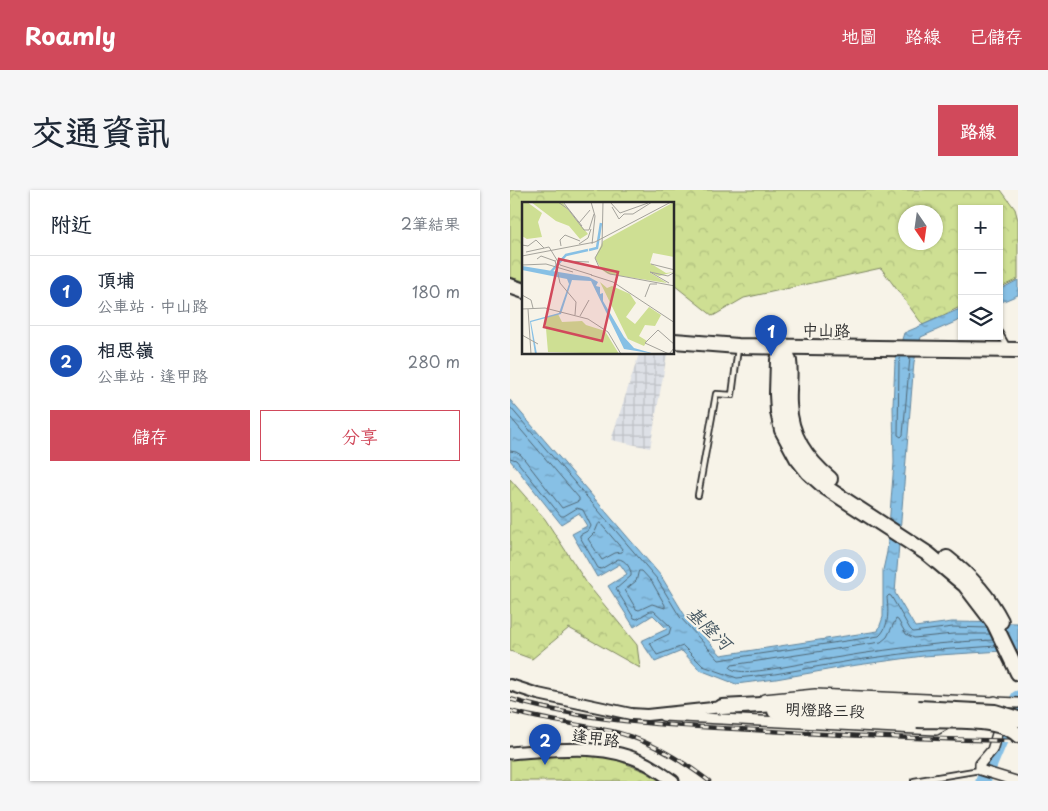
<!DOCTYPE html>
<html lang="zh-TW">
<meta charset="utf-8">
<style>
body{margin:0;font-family:"Playpen Sans","LXGW WenKai TC",sans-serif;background:#f6f6f7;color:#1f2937}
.controls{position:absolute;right:15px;top:15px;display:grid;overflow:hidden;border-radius:0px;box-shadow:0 1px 4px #0004}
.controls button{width:45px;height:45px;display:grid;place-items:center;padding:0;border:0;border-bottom:1px solid #e0e1e3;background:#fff;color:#1f2937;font:25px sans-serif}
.compass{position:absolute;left:388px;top:15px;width:45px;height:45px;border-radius:50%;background:#fff;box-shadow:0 1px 4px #0004;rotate:167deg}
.you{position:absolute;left:334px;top:379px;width:18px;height:18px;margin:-12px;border:4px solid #fff;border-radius:50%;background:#1a73e8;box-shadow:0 0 0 8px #1a73e833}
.badge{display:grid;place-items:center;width:32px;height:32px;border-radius:50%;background:#d1495b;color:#fff;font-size:16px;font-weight:700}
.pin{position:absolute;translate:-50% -41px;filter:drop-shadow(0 1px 2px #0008)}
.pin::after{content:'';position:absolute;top:26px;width:18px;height:15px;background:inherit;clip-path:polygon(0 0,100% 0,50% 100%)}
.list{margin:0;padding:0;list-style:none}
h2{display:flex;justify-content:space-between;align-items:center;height:65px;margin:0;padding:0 20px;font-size:21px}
h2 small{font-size:16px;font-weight:400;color:#747a83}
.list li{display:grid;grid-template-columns:32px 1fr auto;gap:15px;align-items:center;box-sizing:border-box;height:70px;padding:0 20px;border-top:1px solid #e0e1e3}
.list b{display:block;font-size:19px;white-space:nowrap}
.list p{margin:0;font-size:16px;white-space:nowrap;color:#747a83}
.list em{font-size:16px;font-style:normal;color:#747a83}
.actions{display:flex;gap:10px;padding:15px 20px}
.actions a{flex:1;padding:11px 0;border:1px solid #d1495b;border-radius:0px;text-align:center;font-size:18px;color:#d1495b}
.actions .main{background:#d1495b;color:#fff}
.icon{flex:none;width:28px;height:28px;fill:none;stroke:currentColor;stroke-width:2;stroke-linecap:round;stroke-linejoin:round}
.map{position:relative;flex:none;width:508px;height:591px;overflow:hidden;border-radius:0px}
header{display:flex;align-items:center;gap:30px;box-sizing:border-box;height:70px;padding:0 25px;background:#d1495b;color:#fff}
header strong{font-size:24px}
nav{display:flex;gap:28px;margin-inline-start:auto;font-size:18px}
.intro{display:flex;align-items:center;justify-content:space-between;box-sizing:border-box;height:120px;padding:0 30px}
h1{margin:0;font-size:35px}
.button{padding:12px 22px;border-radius:0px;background:#d1495b;color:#fff;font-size:18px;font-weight:700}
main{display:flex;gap:30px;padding:0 30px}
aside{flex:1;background:#fff;border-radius:0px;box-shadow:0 1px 4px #0004}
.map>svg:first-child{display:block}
.industrial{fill:url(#industrial-grid)}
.forest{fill:url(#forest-crowns);stroke:#7c855f;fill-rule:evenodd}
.water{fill:url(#water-ripples);stroke:#62849b}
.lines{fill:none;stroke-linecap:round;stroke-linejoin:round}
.shore{stroke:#506775;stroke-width:1}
.river{stroke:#87c0e5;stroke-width:15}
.service-casing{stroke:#2b2b2b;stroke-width:8}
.minor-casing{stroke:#2b2b2b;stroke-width:12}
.tertiary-casing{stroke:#2b2b2b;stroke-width:14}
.secondary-casing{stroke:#2b2b2b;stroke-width:15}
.primary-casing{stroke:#2b2b2b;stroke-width:18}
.trunk-casing{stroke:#2b2b2b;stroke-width:18}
.service{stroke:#f7f3e8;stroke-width:4.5}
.minor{stroke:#f7f3e8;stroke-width:9}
.tertiary{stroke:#f7f3e8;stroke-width:10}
.secondary{stroke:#f7f3e8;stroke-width:11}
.primary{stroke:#f7f3e8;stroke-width:14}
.trunk{stroke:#f7f3e8;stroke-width:14}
.rail-casing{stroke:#2b2b2b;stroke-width:4.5}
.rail{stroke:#f7f3e8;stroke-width:2.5;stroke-dasharray:8;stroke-linecap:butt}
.trunk-bridge-casing{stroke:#2b2b2b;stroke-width:18;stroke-linecap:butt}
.trunk-bridge{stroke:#f7f3e8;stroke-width:14}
.labels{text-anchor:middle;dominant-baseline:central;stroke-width:4.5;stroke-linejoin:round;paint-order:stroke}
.street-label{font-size:16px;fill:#2b2b2b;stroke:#f7f3e8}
.water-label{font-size:18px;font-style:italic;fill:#475863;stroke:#f7f3e8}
.inset-river{fill:none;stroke:#87c0e5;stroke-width:2.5}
.inset-road{fill:none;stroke:#a5a39c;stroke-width:1}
.view{fill:#d1495b;fill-opacity:0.15;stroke:#d1495b;stroke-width:2.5}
.inset-edge{fill:none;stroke:#2b2b2b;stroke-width:2.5}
</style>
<header>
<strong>Roamly</strong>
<nav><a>地圖</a><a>路線</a><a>已儲存</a></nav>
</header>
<div class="intro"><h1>交通資訊</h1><a class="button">路線</a></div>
<main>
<aside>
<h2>附近<small>2筆結果</small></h2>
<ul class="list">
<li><span class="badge" style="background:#1a4fb4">1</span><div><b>頂埔</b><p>公車站 · 中山路</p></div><em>180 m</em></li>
<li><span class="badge" style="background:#1a4fb4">2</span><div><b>相思嶺</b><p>公車站 · 逢甲路</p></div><em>280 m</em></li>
</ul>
<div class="actions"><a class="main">儲存</a><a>分享</a></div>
</aside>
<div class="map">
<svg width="508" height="591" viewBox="0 0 508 591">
<defs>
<pattern id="industrial-grid" width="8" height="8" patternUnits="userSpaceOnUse" patternTransform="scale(1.25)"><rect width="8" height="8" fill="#dde0e6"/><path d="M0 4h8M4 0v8" fill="none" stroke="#bec0c5"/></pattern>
<pattern id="forest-crowns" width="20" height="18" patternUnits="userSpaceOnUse" patternTransform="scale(1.25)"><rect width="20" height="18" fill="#cedf93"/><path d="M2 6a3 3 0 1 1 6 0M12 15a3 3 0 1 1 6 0" fill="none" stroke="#b1c07f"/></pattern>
<pattern id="water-ripples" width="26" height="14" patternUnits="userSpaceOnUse" patternTransform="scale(1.25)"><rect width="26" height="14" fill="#87c0e5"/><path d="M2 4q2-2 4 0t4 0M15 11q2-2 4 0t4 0" fill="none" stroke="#6f9cba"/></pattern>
</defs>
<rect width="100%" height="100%" fill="#f7f3e8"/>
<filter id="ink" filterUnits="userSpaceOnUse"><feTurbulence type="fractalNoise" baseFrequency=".02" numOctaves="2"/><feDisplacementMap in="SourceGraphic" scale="10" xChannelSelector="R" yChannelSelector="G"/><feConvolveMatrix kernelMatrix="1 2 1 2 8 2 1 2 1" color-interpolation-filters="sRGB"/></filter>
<g filter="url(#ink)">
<polygon class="industrial" points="129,164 157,164 140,258 101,250"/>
<g class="forest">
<path d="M0 0H491L505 19 508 30V89L489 98V19H452V116L413 135 371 78 234 108 203 126 164 95V14H14V91L0 87ZM426 22V52H396V22Z"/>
<polygon points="0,289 35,329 78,395 127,455 130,478 59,438 22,469 0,461"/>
<polygon points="82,560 136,582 150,591 0,591 0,567"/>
</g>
<g class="water">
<polygon points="508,90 508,105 489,113 489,100"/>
<polygon points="452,118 452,129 411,147 404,172 385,403 405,437 442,432 508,433 508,460 413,466 340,476 266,489 226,494 190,480 172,461 145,472 131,451 157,439 143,425 124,437 98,396 117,384 110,374 87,387 62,344 77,336 69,323 51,334 0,270 0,210 151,386 174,424 211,465 368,441 373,427 373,380 377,362 384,273 383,216 385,172 394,143"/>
</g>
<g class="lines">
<g class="shore">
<polyline points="391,166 389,173 388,245 391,247 393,245 400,167"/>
<path d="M0 217 147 389 170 427 209 470 369 446C380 436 378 420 377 407L379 405 381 406 400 439 403 442 443 437 477 438"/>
<polyline points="0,227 69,308 69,311 52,318 11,265 6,262 0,261"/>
<path d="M0 268 6 270 51 326H54L67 318 73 320 81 336 79 340 70 345V347L88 378 91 379 108 369C115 369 122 379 121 386L106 399 124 428 127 429 140 421H144L161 437 159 444 140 453 147 465 173 456 193 476 227 488 265 484 340 471 413 461 486 456"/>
<polygon points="90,333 113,360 112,362 105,363 92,370 78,349 85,342 88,335"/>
<polygon points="129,381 132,381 142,392 155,415 155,418 142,414 129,420 126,419 115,400 126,391"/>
<path d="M480 444H443L404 448 396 444 388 430 386 429 377 447 371 452 222 475 220 478C228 485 256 480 268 478 339 465 410 453 483 450"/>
</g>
<polyline class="river" points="473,591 508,508"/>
<g class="service-casing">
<g id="service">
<polyline points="489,142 498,158"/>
<polyline points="188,305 206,204 222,205 228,158"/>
<polyline points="404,591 470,580"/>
</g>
</g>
<g class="minor-casing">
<g id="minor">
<polyline points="254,509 305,504 508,513"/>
<polyline points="467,519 485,511"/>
<polyline points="153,526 426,540 440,532"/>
<polyline points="491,531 482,560 470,574 470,580 506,591"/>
</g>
</g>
<g class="tertiary-casing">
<polyline id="tertiary" points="0,495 28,504 121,524 137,525 212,517"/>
</g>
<g class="secondary-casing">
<path id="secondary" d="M0 563C45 560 95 552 137 574 146 579 154 585 163 591"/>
</g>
<g class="primary-casing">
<g id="primary">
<polyline points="0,96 14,101"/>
<polyline points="164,151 228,156 508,160"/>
</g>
</g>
<g class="trunk-casing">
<g id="trunk">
<polyline points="273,156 268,170 267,204 268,222 272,240 287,268 298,282 315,297 418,364 455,395 484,433 508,483"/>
<path d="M273 156C275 161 278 166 279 171 281 185 278 200 279 214 280 246 296 269 320 289"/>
<path d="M437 368C460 386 478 405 491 431"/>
<polyline points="212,517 306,512 408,518"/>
<polyline points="265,521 407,530"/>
</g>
</g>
<use href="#service" class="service"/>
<use href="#minor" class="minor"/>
<use href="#tertiary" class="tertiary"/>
<use href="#secondary" class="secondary"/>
<use href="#primary" class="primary"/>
<use href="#trunk" class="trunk"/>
<g class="rail-casing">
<g id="rail">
<path d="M0 509C74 531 152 535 228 539 321 545 415 549 508 551"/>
<path d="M0 521C33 530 67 534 101 541 137 549 170 569 199 591"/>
</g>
</g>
<use href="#rail" class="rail"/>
<g class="trunk-bridge-casing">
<g id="trunk-bridge">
<polyline points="408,518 485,522 508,529"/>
<path d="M407 530C434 531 489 527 508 545"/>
</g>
</g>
<use href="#trunk-bridge" class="trunk-bridge"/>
</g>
</g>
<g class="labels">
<g class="street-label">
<text transform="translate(316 139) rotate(1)">中山路</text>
<text transform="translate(315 519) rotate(2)">明燈路三段</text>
<text transform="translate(86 547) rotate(7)">逢甲路</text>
</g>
<g class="water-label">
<text transform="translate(200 437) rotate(44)">基隆河</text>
</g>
</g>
<g transform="translate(12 12)">
<rect width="152" height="152" fill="#f7f3e8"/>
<path d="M0 0H5L20 11 16 20 20 35 5 37 0 34ZM152 0V55L131 51 128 61 144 71 152 70 137 74 127 70 145 81 86 72 80 68 73 56 81 39ZM78 80 85 86 90 84 108 92 114 101 104 115 113 122 127 105 139 113 133 124 123 123 117 134 125 139 122 144 106 137ZM36 112 40 120 60 119 64 123 83 129 97 152 26 150 23 115Z" fill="#cedf93"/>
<path d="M9 0H40L66 32 58 37 47 24 34 19Z" fill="#cedf93"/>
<path d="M0 64 67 75 76 80 74 84 78 85V92L81 91V99L102 135 112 146 133 152 102 147 69 79 50 78 39 112 9 120 15 152H13L8 119 37 111 47 82 45 77 0 68Z" fill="#87c0e5"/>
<path class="inset-river" d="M67 48 75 46 79 21M27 72 44 53 66 48"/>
<path class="inset-road" d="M36 0 46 7 62 28H67M41 0 60 24M69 0 73 14 70 42M81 0 80 44 73 56 77 65 88 72 153 84M88 0 98 11 126 1M90 5 97 17 102 12H111L130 0M57 21 68 8M67 28 72 12M57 42 66 36 69 27M0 43 6 44 14 38 22 46M39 44 38 38 43 33 58 39M4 50 27 45 38 63 70 73M0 54 73 40 149 0M15 57 19 54 33 59M33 58 38 81 54 100 53 113M42 59 67 60M129 62 153 68M0 63 24 62 51 70M69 73 91 80 153 121M147 81 128 70 146 74 153 70M0 93 9 98 11 106M123 95 128 82H135M0 107 23 106 66 117 86 130 99 152M6 107 9 152M58 114 67 98M0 133 16 142M153 143 136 128 123 141 147 152 153 145"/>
<path class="view" d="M37 57 96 70 80 139 22 125Z"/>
<rect width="152" height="152" class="inset-edge"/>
</g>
</svg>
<div class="controls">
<button>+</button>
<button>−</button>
<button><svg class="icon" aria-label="layers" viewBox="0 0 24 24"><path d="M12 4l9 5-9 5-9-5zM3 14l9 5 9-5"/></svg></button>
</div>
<svg class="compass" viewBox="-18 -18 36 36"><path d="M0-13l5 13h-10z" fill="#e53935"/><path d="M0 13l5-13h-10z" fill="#747a83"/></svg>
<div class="you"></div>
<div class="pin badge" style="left:261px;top:166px;background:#1a4fb4">1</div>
<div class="pin badge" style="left:35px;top:575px;background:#1a4fb4">2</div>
</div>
</main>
